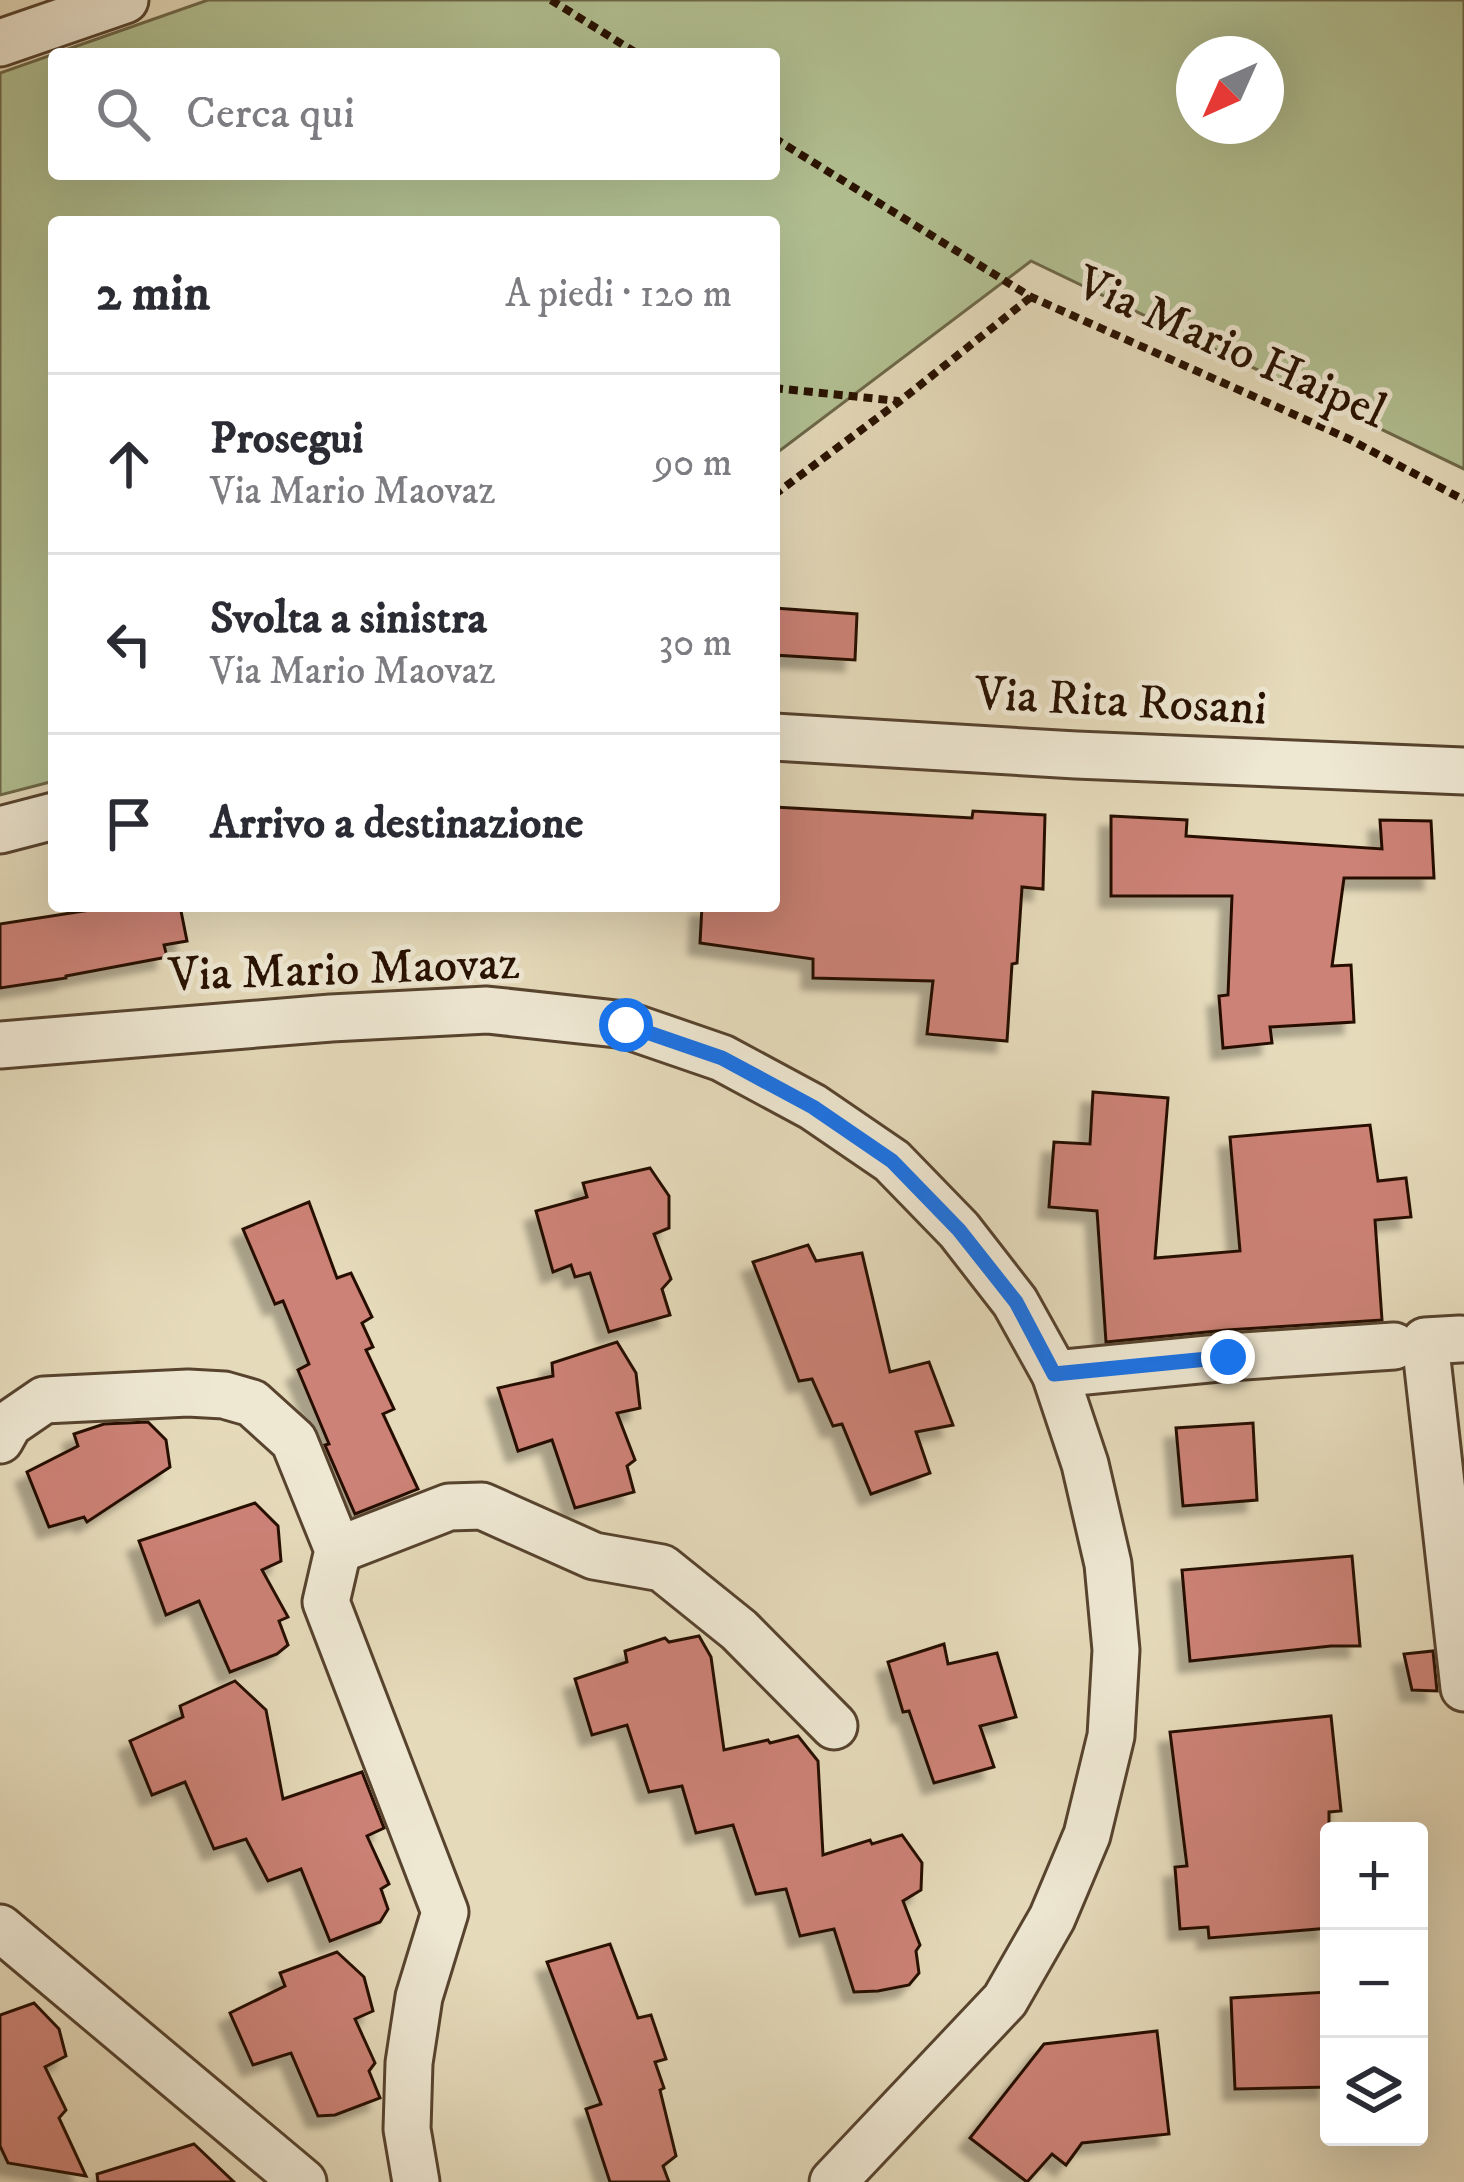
<!DOCTYPE html>
<html lang="it">
<meta charset="utf-8">
<style>
body{margin:0;font-family:"IM FELL DW Pica",serif;background:#f7f7f7;color:#2b2b33}
.controls{position:absolute;right:36px;bottom:36px;display:grid;overflow:hidden;border-radius:12px;box-shadow:0 12px 48px #0002}
.controls button{width:108px;height:108px;display:grid;place-items:center;padding:0;border:0;border-bottom:3px solid #e1e1e2;background:#fff;color:#2b2b33;font:60px sans-serif}
.compass{position:absolute;left:1176px;top:36px;width:108px;height:108px;border-radius:50%;background:#fff;box-shadow:0 12px 48px #0002;rotate:225deg}
.stop{position:absolute;width:36px;height:36px;margin:-27px;border:9px solid #1a73e8;border-radius:50%;background:#fff}
.stop.end{background:#1a73e8;border-color:#fff;box-shadow:0 3px 12px #0008}
.list{margin:0;padding:0;list-style:none}
h2{display:flex;justify-content:space-between;align-items:center;height:156px;margin:0;padding:0 48px;font-size:51px}
h2 small{font-size:39px;font-weight:400;color:#7c7c81}
.list li{display:grid;grid-template-columns:78px 1fr auto;gap:36px;align-items:center;box-sizing:border-box;height:180px;padding:0 48px;border-top:3px solid #e1e1e2}
.list b{display:block;font-size:45px;white-space:nowrap}
.list p{margin:0;font-size:39px;white-space:nowrap;color:#7c7c81}
.list em{font-size:39px;font-style:normal;color:#7c7c81}
.icon{flex:none;width:66px;height:66px;fill:none;stroke:currentColor;stroke-width:2;stroke-linecap:round;stroke-linejoin:round}
.map{position:relative;flex:none;width:1464px;height:2182px;overflow:hidden}
.search{position:absolute;background:#fff;box-shadow:0 12px 48px #0002;left:48px;top:48px;width:732px;height:132px;display:flex;align-items:center;gap:30px;box-sizing:border-box;padding:0 42px;border-radius:12px;color:#7c7c81;font-size:45px}
.panel{position:absolute;background:#fff;box-shadow:0 12px 48px #0002;left:48px;top:216px;width:732px;height:696px;border-radius:12px}
.map>svg:first-child{display:block}
.green{fill:#b2c092;stroke:#6d6849;stroke-width:3;fill-rule:evenodd}
.building{fill:#cc8276;stroke:#281100;stroke-width:3;filter:url(#shadow)}
.lines{fill:none;stroke-linecap:round;stroke-linejoin:round}
.minor-casing{stroke:#57432e;stroke-width:51}
.path{stroke:#281100;stroke-width:8;stroke-dasharray:9 6;stroke-linecap:butt}
.minor{stroke:#eee7d2;stroke-width:45}
.route{stroke:#1a73e8;stroke-width:15}
.labels{text-anchor:middle;dominant-baseline:central;stroke-width:10;stroke-linejoin:round;paint-order:stroke}
.street-label{font-size:48px;fill:#281100;stroke:#eee7d2}
</style>
<div class="map">
<svg width="1464" height="2182" viewBox="0 0 1464 2182">
<defs>
<filter id="shadow"><feDropShadow dx="-11" dy="11" stdDeviation="3" flood-color="#0004"/></filter>
</defs>
<rect width="100%" height="100%" fill="#e5daba"/>
<filter id="stains"><feTurbulence type="fractalNoise" baseFrequency=".00167" numOctaves="4"/><feColorMatrix values="0 0 0 0 .2 0 0 0 0 .09 0 0 0 0 .02 0 0 0 .5 -.17"/></filter>
<radialGradient id="worn" r=".72"><stop offset=".6" stop-color="#630" stop-opacity="0"/><stop offset="1" stop-color="#630" stop-opacity=".3"/></radialGradient>
<path class="green" d="M208 0H1464V469L1031 261 774 455V222H54V781L0 795V73L54 54V174H774V54H54ZM1194 54H1266V126H1194Z"/>
<g class="building">
<polygon points="774,608 857,614 855,660 774,655"/>
<polygon points="774,807 972,818 973,811 1045,815 1043,889 1022,887 1017,963 1012,964 1007,1041 927,1034 933,981 813,978 813,959 700,943 702,906 774,906"/>
<polygon points="1111,816 1187,820 1186,836 1382,849 1380,820 1431,821 1434,878 1344,878 1332,966 1351,965 1354,1022 1270,1027 1272,1043 1223,1048 1219,996 1228,995 1232,896 1111,896"/>
<polygon points="116,906 180,906 187,941 164,945 167,957 66,976 66,978 0,988 0,924"/>
<polygon points="1093,1092 1168,1098 1155,1258 1240,1251 1230,1137 1370,1125 1378,1181 1406,1178 1411,1217 1375,1220 1382,1320 1227,1330 1106,1342 1097,1211 1049,1207 1054,1142 1090,1144"/>
<polygon points="650,1168 669,1196 669,1228 654,1234 671,1279 662,1289 670,1315 609,1332 590,1273 575,1277 571,1265 553,1272 536,1211 587,1197 583,1183"/>
<polygon points="309,1202 337,1278 351,1273 372,1317 362,1323 373,1347 366,1350 394,1409 383,1414 418,1489 355,1514 325,1445 329,1444 298,1370 309,1364 283,1301 275,1304 243,1229"/>
<polygon points="808,1245 816,1261 862,1253 890,1372 929,1362 953,1425 916,1432 930,1473 871,1494 842,1424 833,1426 812,1379 799,1381 753,1262"/>
<polygon points="617,1342 636,1373 640,1408 617,1413 635,1460 627,1466 634,1492 575,1508 552,1440 518,1451 498,1388 553,1376 552,1363"/>
<polygon points="148,1422 166,1440 170,1467 87,1522 84,1517 49,1527 27,1472 78,1446 74,1434 104,1424"/>
<polygon points="1253,1423 1257,1500 1183,1506 1176,1428"/>
<polygon points="255,1503 278,1526 281,1561 262,1570 288,1617 279,1621 288,1645 277,1654 230,1672 199,1601 166,1615 139,1541"/>
<polygon points="1352,1556 1360,1646 1331,1646 1190,1661 1182,1570"/>
<polygon points="699,1636 711,1657 724,1750 768,1740 770,1743 798,1736 818,1761 823,1855 870,1840 872,1844 902,1835 922,1863 921,1890 903,1901 920,1945 916,1951 919,1973 909,1985 878,1991 854,1992 834,1929 800,1936 786,1889 756,1894 733,1825 696,1833 682,1786 649,1792 627,1725 592,1735 575,1679 627,1662 625,1651 665,1638 669,1642"/>
<polygon points="944,1644 948,1664 997,1653 1016,1717 980,1726 994,1767 934,1783 909,1711 903,1712 888,1662"/>
<polygon points="1433,1651 1437,1691 1412,1690 1404,1654"/>
<polygon points="235,1681 266,1710 283,1799 362,1772 384,1828 367,1836 389,1884 381,1889 388,1909 380,1922 330,1941 301,1869 268,1881 246,1839 214,1849 185,1782 152,1795 130,1741 183,1717 180,1706"/>
<polygon points="1331,1716 1341,1811 1329,1812 1329,1928 1209,1938 1208,1927 1180,1929 1175,1867 1187,1866 1170,1732"/>
<polygon points="610,1944 638,2018 651,2015 666,2059 655,2062 664,2088 660,2090 676,2156 663,2166 669,2182 610,2182 586,2109 601,2104 547,1962"/>
<polygon points="337,1952 364,1977 373,2011 355,2019 375,2063 369,2071 380,2098 335,2115 318,2116 291,2053 253,2065 230,2013 285,1986 280,1973"/>
<polygon points="1327,1992 1329,2087 1235,2089 1231,1998"/>
<polygon points="34,2003 59,2029 66,2056 45,2067 66,2110 59,2118 86,2176 8,2163 0,2146 0,2015"/>
<polygon points="1157,2031 1169,2134 1082,2143 1066,2165 1052,2154 1027,2182 970,2138 1044,2044"/>
<polygon points="194,2144 234,2182 98,2182 97,2174"/>
</g>
<g class="lines">
<g class="minor-casing">
<g id="minor">
<polyline points="0,43 125,0"/>
<polyline points="774,737 1076,755 1464,771"/>
<polyline points="0,830 54,816"/>
<polyline points="0,1045 331,1018 487,1010 626,1025 722,1058 813,1107 892,1161 959,1230 1015,1302 1055,1374 1085,1464 1108,1564 1116,1650 1111,1736 1087,1835 1052,1918 1005,2000 833,2182"/>
<polyline points="1460,1339 1425,1341 1464,1688"/>
<polyline points="1055,1374 1229,1357 1394,1346"/>
<polyline points="0,1440 9,1424 44,1400 188,1393 224,1395 252,1403 294,1441 338,1550 326,1602 445,1912 419,1997 409,2063 407,2129 416,2182"/>
<polyline points="338,1550 449,1507 482,1506 594,1556 662,1568 739,1630 834,1726"/>
<polyline points="0,1928 303,2182"/>
</g>
</g>
<g class="path">
<polyline points="551,0 638,54"/>
<polyline points="774,138 1031,297 1349,439 1464,500"/>
<polyline points="774,388 898,401"/>
<polyline points="774,495 900,401 1031,297"/>
</g>
<use href="#minor" class="minor"/>
</g>
<g class="lines">
<polyline class="route" points="626,1025 722,1058 813,1107 892,1161 959,1230 1016,1302 1054,1374 1228,1357"/>
</g>
<g class="labels">
<g class="street-label">
<text transform="translate(1231 348) rotate(24)">Via Mario Haipel</text>
<text transform="translate(1121 702) rotate(3)">Via Rita Rosani</text>
<text transform="translate(344 970) rotate(-2)">Via Mario Maovaz</text>
</g>
</g>
<rect width="100%" height="100%" filter="url(#stains)"/>
<rect width="100%" height="100%" fill="url(#worn)"/>
</svg>
<div class="controls">
<button>+</button>
<button>−</button>
<button><svg class="icon" aria-label="layers" viewBox="0 0 24 24"><path d="M12 4l9 5-9 5-9-5zM3 14l9 5 9-5"/></svg></button>
</div>
<svg class="compass" viewBox="-18 -18 36 36"><path d="M0-13l5 13h-10z" fill="#e53935"/><path d="M0 13l5-13h-10z" fill="#7c7c81"/></svg>
<div class="stop" style="left:626px;top:1025px"></div>
<div class="stop end" style="left:1228px;top:1357px"></div>
<div class="search"><svg class="icon" aria-label="search" viewBox="0 0 24 24"><circle cx="10" cy="10" r="6"/><path d="M15 15l6 6"/></svg>Cerca qui</div>
<section class="panel">
<h2>2 min<small>A piedi · 120 m</small></h2>
<ul class="list">
<li><svg class="icon" aria-label="ahead" viewBox="0 0 24 24"><path d="M12 20V5M6 11l6-6 6 6"/></svg><div><b>Prosegui</b><p>Via Mario Maovaz</p></div><em>90 m</em></li>
<li><svg class="icon" aria-label="left" viewBox="0 0 24 24"><path d="M17 20v-9H6M10 6l-5 5 5 5"/></svg><div><b>Svolta a sinistra</b><p>Via Mario Maovaz</p></div><em>30 m</em></li>
<li><svg class="icon" aria-label="arrive" viewBox="0 0 24 24"><path d="M6 21V4h12l-3 4 3 4H6"/></svg><div><b>Arrivo a destinazione</b></div></li>
</ul>
</section>
</div>
